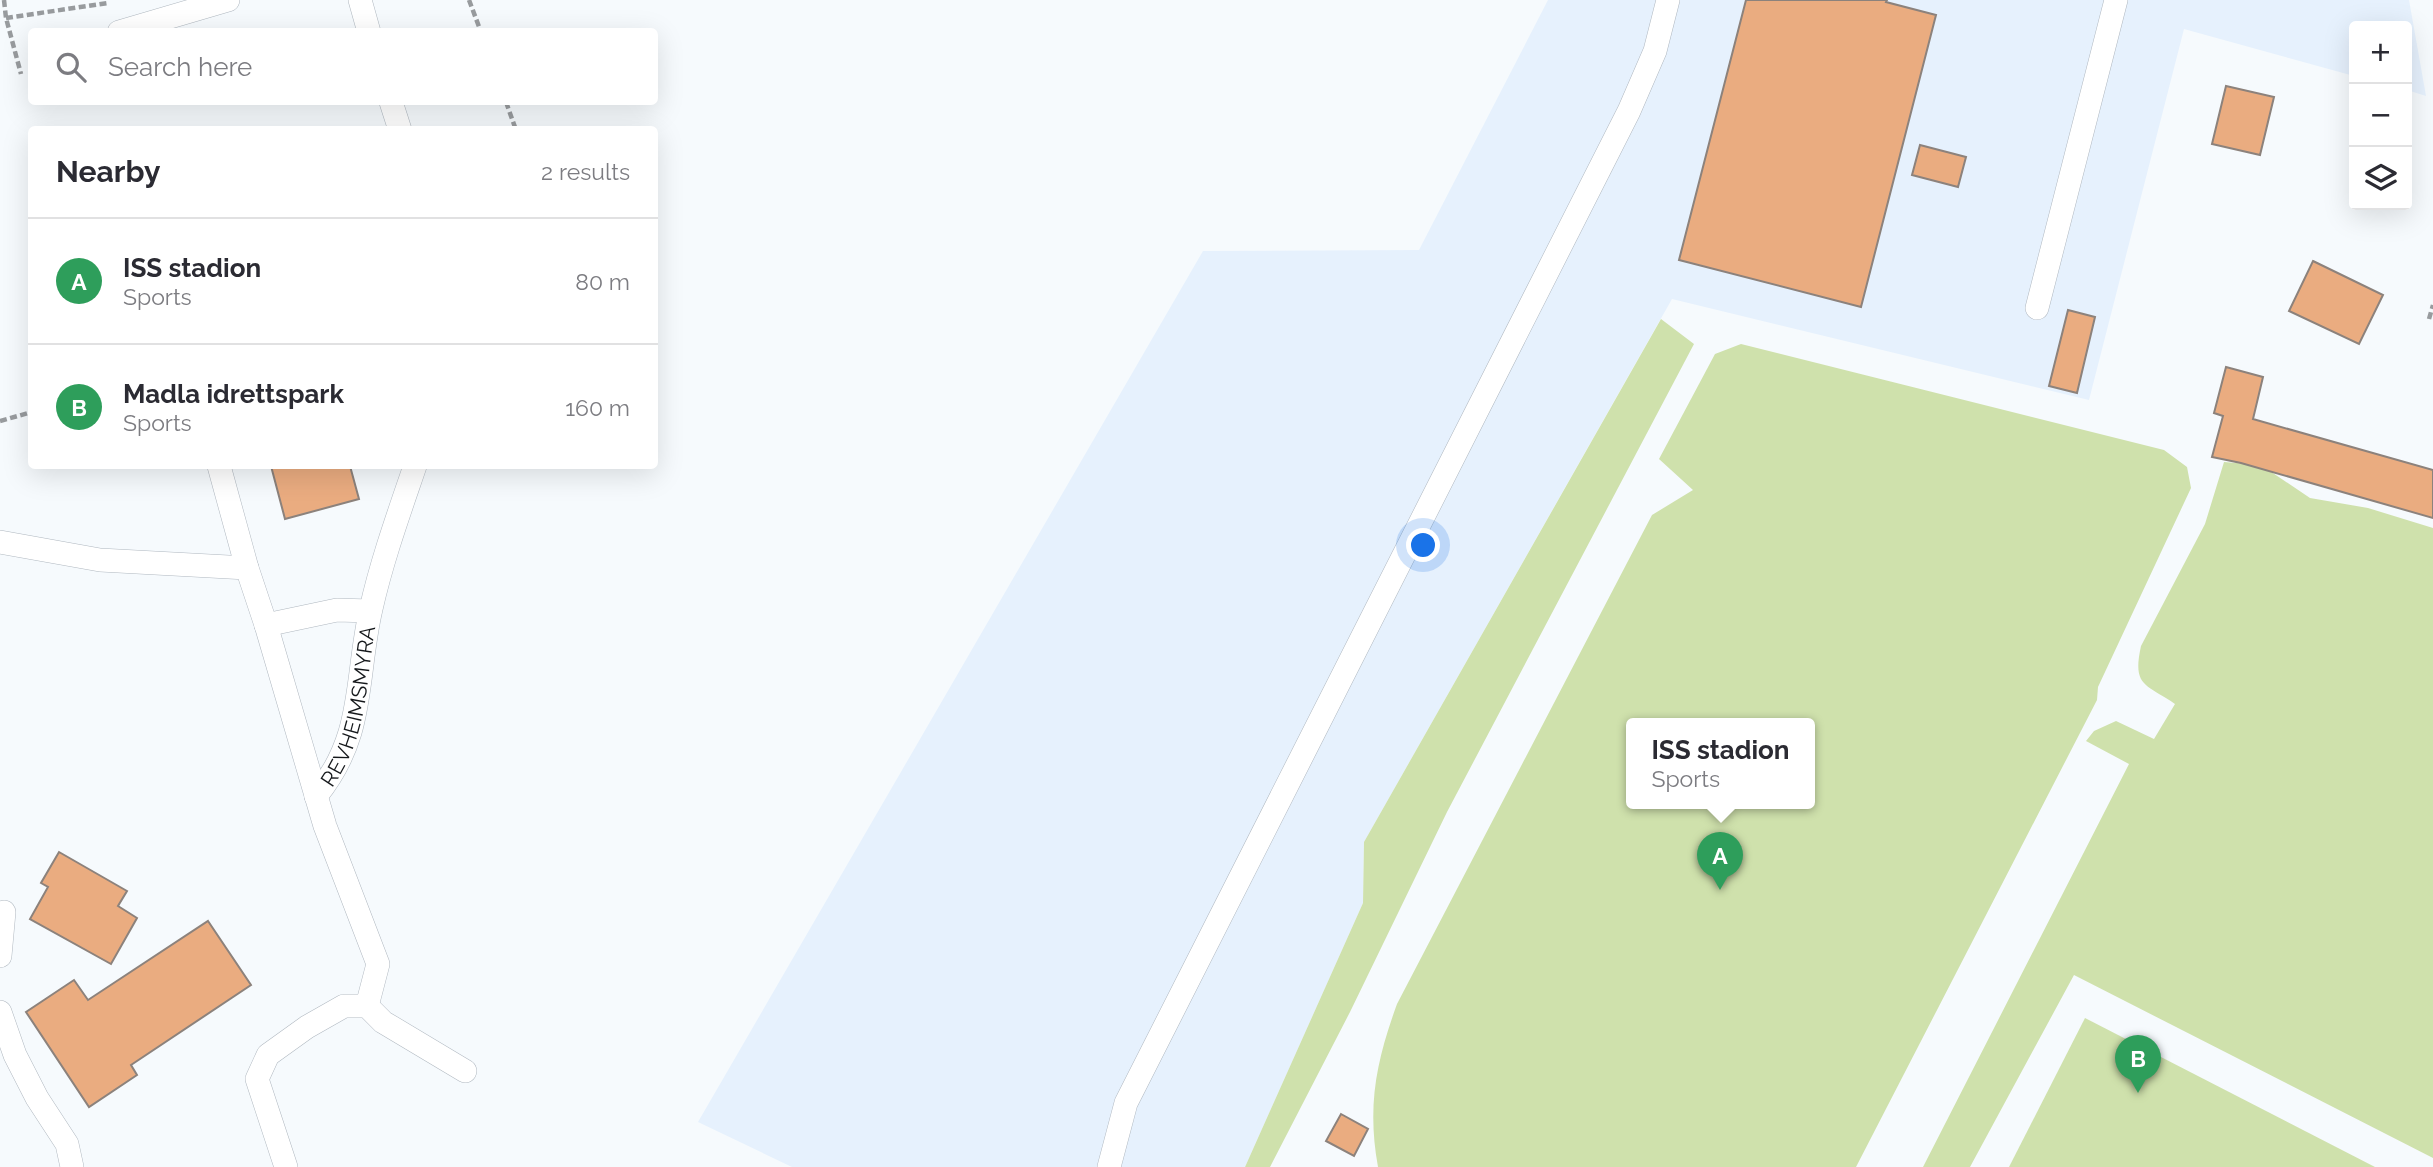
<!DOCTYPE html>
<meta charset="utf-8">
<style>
body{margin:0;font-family:Raleway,sans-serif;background:#f7f7f7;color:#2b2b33}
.controls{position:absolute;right:21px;top:21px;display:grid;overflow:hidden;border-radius:7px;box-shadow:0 7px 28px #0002}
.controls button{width:63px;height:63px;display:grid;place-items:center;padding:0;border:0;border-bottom:2px solid #e1e1e2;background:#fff;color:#2b2b33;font:35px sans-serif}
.you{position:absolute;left:1424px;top:546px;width:24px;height:24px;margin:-18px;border:5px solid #fff;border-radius:50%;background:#1a73e8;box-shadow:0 0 0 10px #1a73e833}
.badge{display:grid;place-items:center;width:46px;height:46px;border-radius:50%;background:#d93025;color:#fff;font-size:23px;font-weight:700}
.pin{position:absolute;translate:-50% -58px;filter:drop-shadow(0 2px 4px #0008)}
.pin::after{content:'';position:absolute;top:37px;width:24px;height:21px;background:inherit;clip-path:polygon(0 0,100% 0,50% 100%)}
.popup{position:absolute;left:1626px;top:718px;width:189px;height:91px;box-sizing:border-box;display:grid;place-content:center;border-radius:7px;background:#fff;filter:drop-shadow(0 2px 5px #0005);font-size:23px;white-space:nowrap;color:#7c7c81}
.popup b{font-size:26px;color:#2b2b33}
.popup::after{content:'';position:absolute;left:50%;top:100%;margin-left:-14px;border:14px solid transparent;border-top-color:#fff}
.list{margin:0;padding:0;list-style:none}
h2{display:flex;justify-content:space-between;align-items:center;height:91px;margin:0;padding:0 28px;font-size:30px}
h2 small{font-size:23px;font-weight:400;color:#7c7c81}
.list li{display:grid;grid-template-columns:46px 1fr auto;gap:21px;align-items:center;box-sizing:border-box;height:126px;padding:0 28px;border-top:2px solid #e1e1e2}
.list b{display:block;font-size:26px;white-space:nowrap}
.list p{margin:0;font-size:23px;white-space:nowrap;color:#7c7c81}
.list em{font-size:23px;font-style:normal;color:#7c7c81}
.icon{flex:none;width:38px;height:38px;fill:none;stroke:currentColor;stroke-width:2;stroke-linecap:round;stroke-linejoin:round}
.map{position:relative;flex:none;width:2433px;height:1167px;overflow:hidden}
.search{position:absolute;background:#fff;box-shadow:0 7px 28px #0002;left:28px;top:28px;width:630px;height:77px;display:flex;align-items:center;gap:18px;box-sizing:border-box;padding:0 24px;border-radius:7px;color:#7c7c81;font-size:26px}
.panel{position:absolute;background:#fff;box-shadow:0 7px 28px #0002;left:28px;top:126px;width:630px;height:343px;border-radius:7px}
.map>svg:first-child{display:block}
.built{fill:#e6f1fd}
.green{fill:#cfe1ac;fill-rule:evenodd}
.building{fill:#eaac80;stroke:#8c827c;stroke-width:2}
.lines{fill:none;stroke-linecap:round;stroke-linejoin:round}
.lane-casing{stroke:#b0b8c0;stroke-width:24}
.path{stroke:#989b9e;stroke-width:4.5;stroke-dasharray:7 3.5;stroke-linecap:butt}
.lane{stroke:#fff;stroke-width:23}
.labels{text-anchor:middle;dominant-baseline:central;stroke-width:5;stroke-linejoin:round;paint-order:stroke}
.street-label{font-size:21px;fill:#15181b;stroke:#fff}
</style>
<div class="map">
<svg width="2433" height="1167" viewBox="0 0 2433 1167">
<rect width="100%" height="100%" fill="#f6fafd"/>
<polygon class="built" points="1548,0 2409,0 2426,96 2407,90 2407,26 2354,26 2354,76 2184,29 2089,400 1672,299 1364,842 1363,903 1245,1167 792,1167 698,1122 1203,251 1419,250"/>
<g class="green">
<polygon points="1661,319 1694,344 1447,812 1350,1012 1270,1167 1245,1167 1363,903 1364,842"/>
<path d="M1741 344 2164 450 2187 467 2191 488 2098 687 2097 700 1856 1167H1378C1367 1106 1376 1062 1397 1004L1652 515 1693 490 1659 459 1715 354ZM1631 724H1809V804H1631Z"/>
<path d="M2224 462 2261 465 2310 498 2368 508 2433 528V1158L2074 975 1970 1167H1923L2129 764 2086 741 2094 731 2116 721 2154 739 2175 704C2146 684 2132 687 2141 646L2205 524Z"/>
<polygon points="2085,1018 2375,1167 2009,1167"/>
</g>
<g class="building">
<polygon points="1746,0 1887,0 1886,2 1936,15 1861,307 1679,260"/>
<polygon points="2226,86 2274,97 2260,155 2212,144"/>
<polygon points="1920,145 1966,157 1958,187 1912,175"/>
<polygon points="2313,261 2383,295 2359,344 2289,311"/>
<polygon points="2068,310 2095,317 2077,393 2049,386"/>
<polygon points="2226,367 2263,377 2253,419 2433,470 2433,518 2241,463 2212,457 2223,416 2214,413"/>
<polygon points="271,466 350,466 359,499 285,519"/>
<polygon points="59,852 127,891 118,906 137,918 111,964 30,919 48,887 41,883"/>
<polygon points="208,921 251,985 131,1065 137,1075 89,1107 26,1012 74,980 88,1000"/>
<polygon points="1341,1114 1368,1129 1354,1156 1326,1141"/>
</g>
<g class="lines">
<g class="lane-casing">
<g id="lane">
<polyline points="360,0 369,32"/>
<polyline points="119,32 228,0"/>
<polyline points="391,102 400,130"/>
<polyline points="2037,308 2116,0"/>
<polyline points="219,466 247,568 266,625 325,826 378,964 367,1006"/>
<polyline points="0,542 100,560 247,568"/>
<polyline points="266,625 337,610 370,611"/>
<path id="s1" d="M316 796C366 735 355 678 371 609 382 560 399 513 415 466"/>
<polyline points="0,956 4,912"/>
<polyline points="0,1012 15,1055 37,1098 67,1144 72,1167"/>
<polyline points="286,1167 257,1079 268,1055 307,1027 344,1006 367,1006 383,1022 465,1071"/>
<polyline points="1109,1167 1126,1103 1629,111 1655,51 1668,0"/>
</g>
</g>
<g class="path">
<polyline points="4,0 6,18 21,74"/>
<polyline points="469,0 481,32"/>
<polyline points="6,18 108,3"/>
<polyline points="506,102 516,130"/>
<polyline points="2429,319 2433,305"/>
<polyline points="0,421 32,412"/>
</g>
<use href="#lane" class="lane"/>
</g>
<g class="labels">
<g class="street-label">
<text stroke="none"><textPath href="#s1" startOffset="98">REVHEIMSMYRA</textPath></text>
</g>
</g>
</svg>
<div class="controls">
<button>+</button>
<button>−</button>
<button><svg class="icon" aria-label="layers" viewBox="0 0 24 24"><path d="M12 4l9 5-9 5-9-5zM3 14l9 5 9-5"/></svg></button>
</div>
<div class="you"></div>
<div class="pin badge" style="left:1720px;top:890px;background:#2e9e5b">A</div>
<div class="popup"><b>ISS stadion</b>Sports</div>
<div class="pin badge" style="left:2138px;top:1093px;background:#2e9e5b">B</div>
<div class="search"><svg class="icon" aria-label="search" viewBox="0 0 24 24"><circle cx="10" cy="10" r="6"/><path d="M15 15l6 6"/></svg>Search here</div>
<section class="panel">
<h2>Nearby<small>2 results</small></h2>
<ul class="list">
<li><span class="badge" style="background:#2e9e5b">A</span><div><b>ISS stadion</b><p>Sports</p></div><em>80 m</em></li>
<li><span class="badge" style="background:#2e9e5b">B</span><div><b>Madla idrettspark</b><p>Sports</p></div><em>160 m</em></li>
</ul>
</section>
</div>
